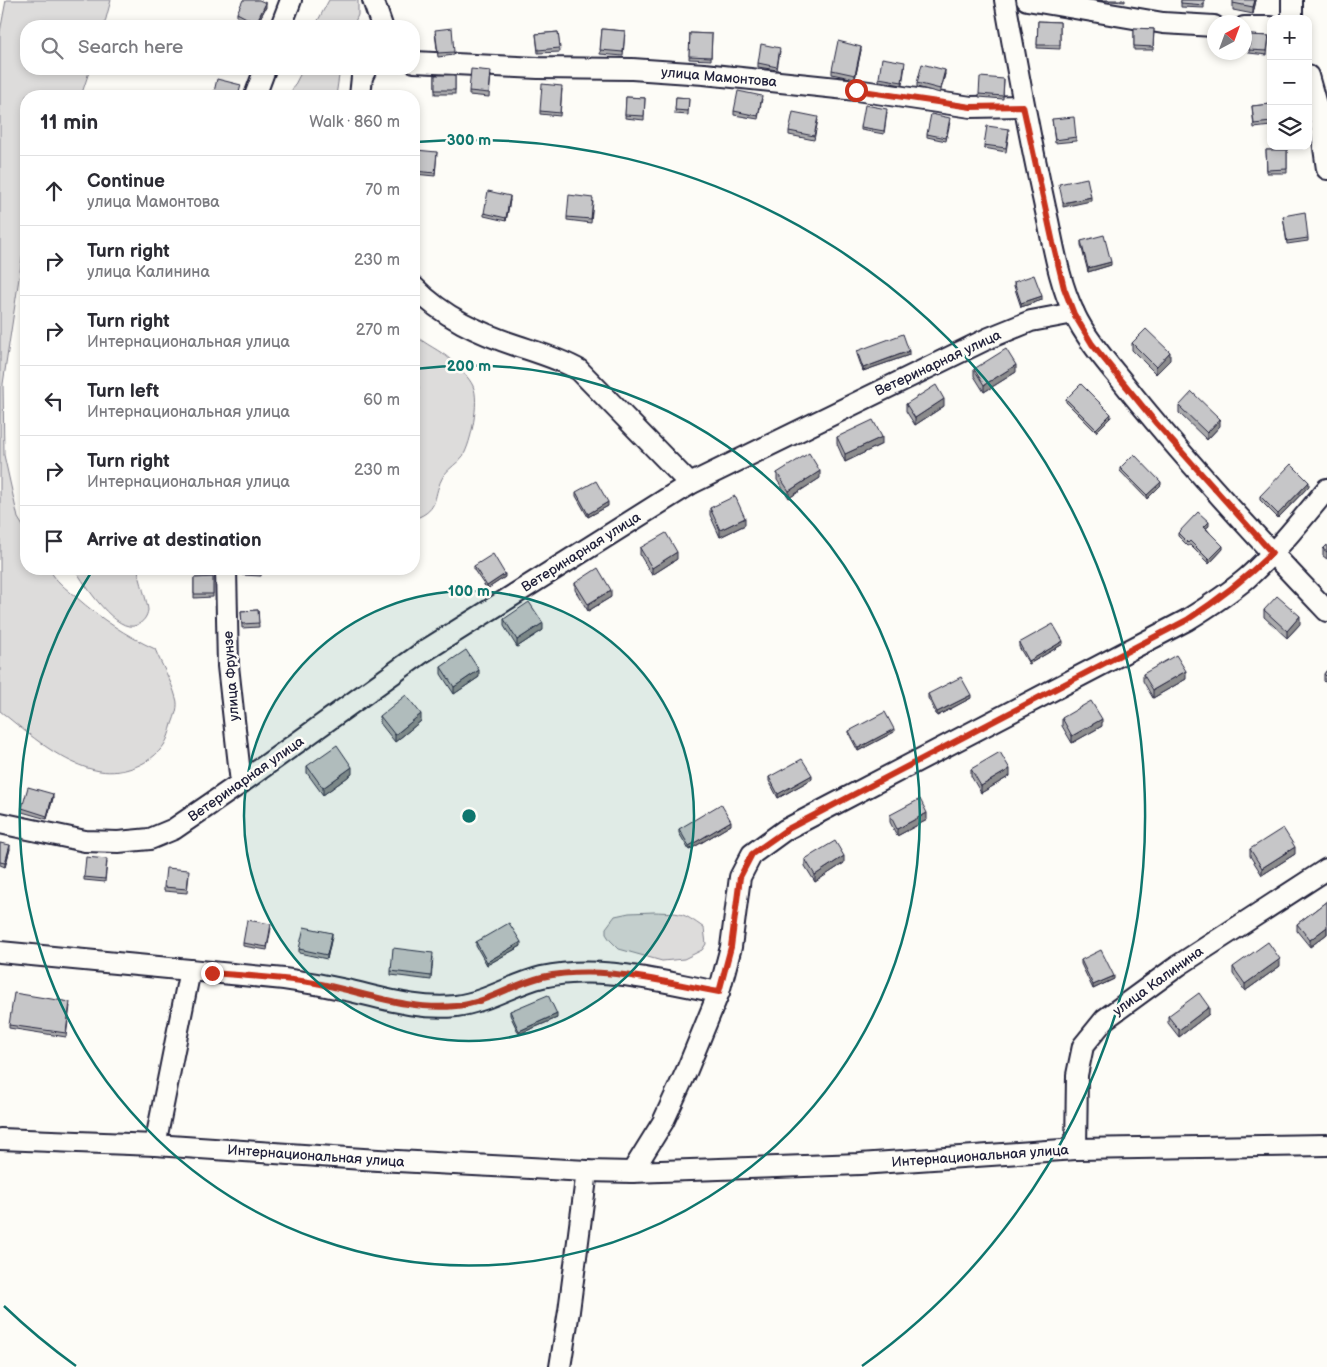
<!DOCTYPE html>
<meta charset="utf-8">
<style>
body{margin:0;font-family:"Balsamiq Sans",sans-serif;background:#f2f2f3;color:#2b2b33}
.controls{position:absolute;right:15px;top:15px;display:grid;overflow:hidden;border-radius:10px;box-shadow:0 2px 8px #0003}
.controls button{width:45px;height:45px;display:grid;place-items:center;padding:0;border:0;border-bottom:1px solid #e1e1e2;background:#fff;color:#2b2b33;font:25px sans-serif}
.compass{position:absolute;left:1207px;top:15px;width:45px;height:45px;border-radius:50%;background:#fff;box-shadow:0 2px 8px #0003;rotate:41deg}
.stop{position:absolute;width:15px;height:15px;margin:-11px;border:4px solid #c8321e;border-radius:50%;background:#fff}
.stop.end{background:#c8321e;border-color:#fff;box-shadow:0 1px 5px #0008}
.list{margin:0;padding:0;list-style:none}
h2{display:flex;justify-content:space-between;align-items:center;height:65px;margin:0;padding:0 20px;font-size:21px}
h2 small{font-size:16px;font-weight:400;color:#7c7c81}
.list li{display:grid;grid-template-columns:32px 1fr auto;gap:15px;align-items:center;box-sizing:border-box;height:70px;padding:0 20px;border-top:1px solid #e1e1e2}
.list b{display:block;font-size:19px;white-space:nowrap}
.list p{margin:0;font-size:16px;white-space:nowrap;color:#7c7c81}
.list em{font-size:16px;font-style:normal;color:#7c7c81}
.icon{flex:none;width:28px;height:28px;fill:none;stroke:currentColor;stroke-width:2;stroke-linecap:round;stroke-linejoin:round}
.map{position:relative;flex:none;width:1327px;height:1367px;overflow:hidden}
.search{position:absolute;background:#fff;box-shadow:0 2px 8px #0003;left:20px;top:20px;width:400px;height:55px;display:flex;align-items:center;gap:12px;box-sizing:border-box;padding:0 18px;border-radius:20px;color:#7c7c81;font-size:19px}
.panel{position:absolute;background:#fff;box-shadow:0 2px 8px #0003;left:20px;top:90px;width:400px;height:485px;border-radius:20px}
.map>svg:first-child{display:block}
.green{fill:#dddcdb;stroke:#807f8b}
.lines{fill:none;stroke-linecap:round;stroke-linejoin:round}
.minor-casing{stroke:#22223b;stroke-width:24}
.minor{stroke:#fdfcf7;stroke-width:20}
.wall{fill:#aaaaac;stroke:#22223b}
.shaded-wall{fill:#8b8b8c;stroke:#22223b}
.building{fill:#c6c6c8;stroke:#22223b}
.route{stroke:#c8321e;stroke-width:6}
.ring{fill:none;stroke:#0f766e;stroke-width:2.5}
.labels{text-anchor:middle;dominant-baseline:central;stroke-width:5;stroke-linejoin:round;paint-order:stroke}
.street-label{font-size:14px;fill:#22223b;stroke:#fdfcf7}
.centre{fill:#0f766e;stroke:#fdfcf7;stroke-width:2.5}
.ring-label{font-size:15px;text-anchor:middle;font-weight:bold;fill:#0f766e;stroke:#fdfcf7;stroke-width:5;stroke-linejoin:round;paint-order:stroke}
</style>
<div class="map">
<svg width="1327" height="1367" viewBox="0 0 1327 1367">
<rect width="100%" height="100%" fill="#fdfcf7"/>
<filter id="ink" filterUnits="userSpaceOnUse"><feTurbulence type="fractalNoise" baseFrequency=".02" numOctaves="2"/><feDisplacementMap in="SourceGraphic" scale="10" xChannelSelector="R" yChannelSelector="G"/><feConvolveMatrix kernelMatrix="1 2 1 2 8 2 1 2 1" color-interpolation-filters="sRGB"/></filter>
<g filter="url(#ink)">
<g class="green">
<path d="M6 0H111L104 26H26V69H90L81 96H26V232L3 384 4 455 18 518 26 531V569H49C56 581 65 588 76 597 101 619 125 635 155 649 161 664 172 682 176 698 179 706 175 716 172 724 170 731 168 739 164 745 151 764 123 775 100 771 63 765 29 734 0 711V32Z"/>
<polygon points="329,0 358,0 358,15 353,26 315,26"/>
<polygon points="303,69 340,69 336,96 289,96"/>
<path d="M414 334C424 344 440 350 451 360 458 367 469 377 473 386 480 401 471 443 463 456 458 463 449 468 444 475 431 496 442 509 414 519V410L415 397 419 389 418 382 414 372Z"/>
<path d="M75 569H138C139 578 148 604 148 610 147 617 143 622 137 625 117 635 84 584 75 569Z"/>
<path d="M654 912C681 913 682 912 704 928L706 944 702 950 684 959 662 961 619 949 610 940 606 934V928L615 916 629 913Z"/>
</g>
<g class="lines">
<g class="minor-casing">
<g id="minor">
<polyline points="373,0 382,26"/>
<path d="M1005 0C1017 69 1030 138 1045 207 1053 242 1058 280 1074 313 1088 343 1113 369 1133 395 1194 470 1260 541 1327 611"/>
<polyline points="1027,0 1163,23 1214,26"/>
<polyline points="1292,19 1292,0"/>
<polyline points="281,26 291,0"/>
<polyline points="1244,27 1271,27"/>
<polyline points="414,62 538,68 632,69 704,74 856,90 971,107 1023,106"/>
<polyline points="1308,76 1320,119 1327,169"/>
<polyline points="255,96 265,69"/>
<polyline points="360,96 362,77 366,69"/>
<path d="M414 287C443 317 479 333 518 346 539 353 560 359 579 370L690 484"/>
<polyline points="226,569 228,666 241,783"/>
<polyline points="0,823 85,841 118,842 150,839 174,829 241,783 423,652 690,484 989,338 1031,321 1074,313"/>
<path d="M0 952 284 979C307 982 329 986 351 991 385 999 421 1010 456 1006 487 1002 513 984 542 977 601 964 661 982 719 992"/>
<polyline points="0,1139 155,1145 378,1160 587,1171 632,1172 860,1164 1076,1149 1327,1145"/>
<polyline points="155,1145 190,970"/>
<polyline points="1076,1149 1077,1075 1083,1046 1105,1019 1179,965 1327,869"/>
<path d="M632 1172 663 1122 687 1070 719 992 731 947 740 877 752 854 785 830 1187 620C1208 607 1228 594 1247 578 1277 551 1302 519 1327 489"/>
<polyline points="560,1367 569,1311 587,1171"/>
</g>
</g>
<use href="#minor" class="minor"/>
</g>
<g class="wall">
<polygon points="1096,0 1125,0 1125,2"/>
<polygon points="1181,0 1204,0 1204,8 1181,7"/>
<polygon points="1256,0 1253,14 1233,10 1233,3"/>
<polygon points="266,7 256,26 237,17 237,13"/>
<polygon points="1038,21 1060,22 1060,49 1037,48"/>
<polygon points="1134,28 1154,29 1153,50 1134,50"/>
<polygon points="602,29 625,31 623,56 600,54"/>
<polygon points="558,32 560,52 538,53 536,34"/>
<polygon points="435,33 454,52 454,55 438,57"/>
<polygon points="690,33 712,34 711,60 689,59"/>
<polygon points="1250,35 1269,36 1267,55 1249,53"/>
<polygon points="861,50 855,79 832,74 832,70"/>
<polygon points="780,51 777,70 758,67 758,63"/>
<polygon points="905,66 902,85 879,81 879,78"/>
<polygon points="945,74 940,93 917,87 917,83"/>
<rect x="435" y="75" width="20" height="19"/>
<polygon points="491,75 489,97 469,95 469,91"/>
<polygon points="1004,79 1003,99 979,97 979,94"/>
<polygon points="562,89 560,116 540,114 540,111"/>
<polygon points="626,97 645,98 644,120 625,118"/>
<polygon points="676,97 689,98 688,115 675,114"/>
<polygon points="762,99 758,119 734,115 734,111"/>
<polygon points="1271,104 1271,126 1254,128 1252,106"/>
<polygon points="887,112 884,134 861,130 861,127"/>
<polygon points="1052,119 1076,137 1076,141 1055,143"/>
<polygon points="818,120 814,140 789,135 789,131"/>
<polygon points="950,122 946,141 927,137 927,134"/>
<polygon points="1009,133 1006,152 984,148 984,145"/>
<polygon points="1266,150 1287,150 1287,173 1267,173"/>
<polygon points="437,152 435,176 414,174 414,170"/>
<polygon points="510,200 506,221 484,216 484,213"/>
<polygon points="593,202 591,223 567,220 567,217"/>
<polygon points="1283,216 1308,238 1308,241 1287,244"/>
<polygon points="1081,241 1111,265 1088,272 1081,245"/>
<polygon points="1014,282 1042,300 1021,307 1014,286"/>
<polygon points="1132,343 1170,360 1156,374 1132,350"/>
<polygon points="857,351 909,355 863,371 857,354"/>
<polygon points="974,369 1016,372 984,392 974,376"/>
<polygon points="1066,399 1111,417 1096,432 1066,402"/>
<polygon points="906,404 944,406 915,425 906,411"/>
<polygon points="1179,406 1220,426 1207,440 1179,413"/>
<polygon points="837,437 882,444 845,462 837,444"/>
<polygon points="1120,468 1161,485 1147,499 1120,471"/>
<polygon points="777,473 820,478 789,498 777,480"/>
<polygon points="1309,486 1278,518 1260,500 1260,496"/>
<polygon points="576,492 608,506 588,517 576,496"/>
<polygon points="710,508 745,525 720,537 710,515"/>
<polygon points="1209,526 1206,528 1223,549 1209,564 1190,545 1188,546 1178,536 1178,533"/>
<polygon points="1327,545 1327,559 1323,556 1323,549"/>
<polygon points="640,548 677,559 652,575 640,555"/>
<polygon points="474,566 505,577 487,589 474,570"/>
<polygon points="242,569 262,569 261,576 242,575"/>
<polygon points="213,577 213,597 194,598 194,578"/>
<polygon points="575,583 611,597 588,611 575,590"/>
<polygon points="258,610 259,627 242,628 241,611"/>
<polygon points="1264,610 1300,624 1287,638 1264,617"/>
<polygon points="504,619 543,630 517,647 504,626"/>
<polygon points="1019,643 1063,644 1029,664 1019,647"/>
<polygon points="441,667 479,677 454,694 441,674"/>
<polygon points="1327,670 1327,684 1324,681 1324,674"/>
<polygon points="1143,674 1186,679 1153,698 1143,681"/>
<polygon points="928,694 971,698 937,716 928,698"/>
<polygon points="380,716 421,721 395,742 380,723"/>
<polygon points="1062,718 1102,726 1072,743 1062,726"/>
<polygon points="849,731 894,732 858,751 849,734"/>
<polygon points="307,766 352,774 323,795 307,773"/>
<polygon points="971,769 1010,776 981,793 971,776"/>
<polygon points="769,777 812,779 778,798 769,781"/>
<polygon points="53,798 47,819 22,812 22,808"/>
<polygon points="890,815 927,820 897,836 890,822"/>
<polygon points="731,825 689,850 679,833 679,829"/>
<polygon points="0,843 10,849 5,867 0,865"/>
<polygon points="1250,849 1295,854 1262,875 1250,856"/>
<polygon points="805,859 844,863 815,882 805,866"/>
<polygon points="107,862 105,882 84,880 84,877"/>
<polygon points="189,874 187,893 164,891 164,887"/>
<polygon points="1327,901 1327,934 1310,947 1297,931 1297,924"/>
<polygon points="271,928 267,950 243,946 243,943"/>
<polygon points="332,936 327,959 299,953 299,949"/>
<polygon points="476,942 521,946 487,965 476,946"/>
<polygon points="433,957 431,980 391,975 391,971"/>
<polygon points="1081,960 1114,979 1093,989 1081,964"/>
<polygon points="1280,966 1245,991 1233,974 1233,967"/>
<polygon points="70,1006 66,1037 9,1028 9,1025"/>
<polygon points="510,1011 557,1018 519,1034 510,1015"/>
<polygon points="1209,1014 1179,1037 1168,1023 1168,1016"/>
</g>
<g class="shaded-wall">
<polygon points="1255,0 1256,0 1253,14 1253,7"/>
<polygon points="266,3 266,7 256,26 256,23"/>
<polygon points="861,47 861,50 855,79 855,75"/>
<polygon points="945,70 945,74 940,93 940,89"/>
<polygon points="510,196 510,200 506,221 506,218"/>
<polygon points="1091,197 1091,201 1063,207 1063,203"/>
<polygon points="1111,262 1111,265 1088,272 1088,268"/>
<polygon points="1042,296 1042,300 1021,307 1021,303"/>
<polygon points="909,351 909,355 863,371 863,368"/>
<polygon points="1170,352 1170,360 1156,374 1156,367"/>
<polygon points="1016,365 1016,372 984,392 984,385"/>
<polygon points="944,399 944,406 915,425 915,418"/>
<polygon points="1111,414 1111,417 1096,432 1096,429"/>
<polygon points="1220,419 1220,426 1207,440 1207,433"/>
<polygon points="882,437 882,444 845,462 845,454"/>
<polygon points="820,471 820,478 789,498 789,491"/>
<polygon points="1161,482 1161,485 1147,499 1147,495"/>
<polygon points="1309,482 1309,486 1278,518 1278,514"/>
<polygon points="608,502 608,506 588,517 588,514"/>
<polygon points="745,518 745,525 720,537 720,530"/>
<polygon points="1209,522 1209,526 1204,530 1204,527"/>
<polygon points="1223,546 1223,549 1209,564 1209,560"/>
<polygon points="677,552 677,559 652,575 652,568"/>
<polygon points="505,574 505,577 487,589 487,586"/>
<polygon points="611,590 611,597 588,611 588,604"/>
<polygon points="1300,616 1300,624 1287,638 1287,631"/>
<polygon points="543,623 543,630 517,647 517,640"/>
<polygon points="1063,641 1063,644 1029,664 1029,661"/>
<polygon points="479,670 479,677 454,694 454,687"/>
<polygon points="1186,671 1186,679 1153,698 1153,690"/>
<polygon points="971,695 971,698 937,716 937,712"/>
<polygon points="421,714 421,721 395,742 395,735"/>
<polygon points="1102,719 1102,726 1072,743 1072,736"/>
<polygon points="894,729 894,732 858,751 858,748"/>
<polygon points="352,767 352,774 323,795 323,788"/>
<polygon points="1010,769 1010,776 981,793 981,786"/>
<polygon points="812,775 812,779 778,798 778,794"/>
<polygon points="53,794 53,798 47,819 47,816"/>
<polygon points="927,813 927,820 897,836 897,829"/>
<polygon points="731,821 731,825 689,850 689,846"/>
<polygon points="10,845 10,849 5,867 5,863"/>
<polygon points="1295,847 1295,854 1262,875 1262,868"/>
<polygon points="844,856 844,863 815,882 815,875"/>
<polygon points="1327,927 1327,934 1310,947 1310,940"/>
<polygon points="332,933 332,936 327,959 327,955"/>
<polygon points="521,942 521,946 487,965 487,962"/>
<polygon points="1280,959 1280,966 1245,991 1245,984"/>
<polygon points="1114,976 1114,979 1093,989 1093,985"/>
<polygon points="1209,1007 1209,1014 1179,1037 1179,1030"/>
<polygon points="557,1014 557,1018 519,1034 519,1031"/>
</g>
<g class="building">
<polygon points="243,0 259,0 266,3 256,23 237,13"/>
<polygon points="1181,0 1204,0 1204,5 1181,3"/>
<polygon points="1233,0 1255,0 1253,7 1233,3"/>
<polygon points="1038,21 1060,22 1060,45 1037,45"/>
<polygon points="452,28 454,52 438,53 435,30"/>
<polygon points="1134,28 1154,29 1153,47 1134,46"/>
<polygon points="602,29 625,31 623,52 600,50"/>
<polygon points="558,32 560,48 538,50 536,34"/>
<polygon points="690,33 712,34 711,57 689,56"/>
<polygon points="1250,35 1269,36 1267,51 1249,50"/>
<polygon points="838,41 861,47 855,75 832,70"/>
<polygon points="761,44 780,48 777,67 758,63"/>
<polygon points="882,58 905,62 902,82 879,78"/>
<polygon points="922,64 945,70 940,89 917,83"/>
<polygon points="471,69 491,71 489,93 469,91"/>
<rect x="435" y="75" width="20" height="15"/>
<polygon points="980,77 1004,79 1003,96 979,94"/>
<polygon points="217,79 241,85 238,96 213,96"/>
<polygon points="542,84 562,86 560,113 540,111"/>
<polygon points="738,91 762,96 758,116 734,111"/>
<polygon points="626,97 645,98 644,116 625,115"/>
<polygon points="676,97 689,98 688,111 675,110"/>
<polygon points="1271,104 1271,122 1254,124 1252,106"/>
<polygon points="865,105 887,109 884,131 861,127"/>
<polygon points="793,112 818,117 814,136 789,131"/>
<polygon points="931,114 950,118 946,138 927,134"/>
<polygon points="1074,117 1076,137 1055,140 1052,119"/>
<polygon points="987,126 1009,129 1006,148 984,145"/>
<polygon points="416,150 437,152 435,173 414,171"/>
<polygon points="1266,150 1287,150 1287,169 1267,170"/>
<polygon points="1087,178 1091,197 1063,203 1059,184"/>
<polygon points="488,191 510,196 506,218 484,213"/>
<polygon points="569,195 593,198 591,219 567,217"/>
<polygon points="1305,212 1308,238 1287,241 1283,216"/>
<polygon points="1104,235 1111,262 1088,268 1081,241"/>
<polygon points="1034,275 1042,296 1021,303 1014,282"/>
<polygon points="1146,329 1170,352 1156,367 1132,343"/>
<polygon points="903,334 909,351 863,368 857,351"/>
<polygon points="1006,349 1016,365 984,385 974,369"/>
<polygon points="1081,384 1111,414 1096,429 1066,399"/>
<polygon points="936,385 944,399 915,418 906,404"/>
<polygon points="1192,392 1220,419 1207,433 1179,406"/>
<polygon points="873,420 882,437 845,454 837,437"/>
<polygon points="809,453 820,471 789,491 777,473"/>
<polygon points="1134,454 1161,482 1147,495 1120,468"/>
<polygon points="1291,464 1309,482 1278,514 1260,496"/>
<polygon points="596,481 608,502 588,514 576,492"/>
<polygon points="735,496 745,518 720,530 710,508"/>
<polygon points="1198,512 1209,522 1204,527 1223,546 1209,560 1190,541 1188,543 1178,533"/>
<polygon points="666,533 677,552 652,568 640,548"/>
<polygon points="1327,545 1327,552 1323,549"/>
<polygon points="493,554 505,574 487,586 474,566"/>
<polygon points="598,568 611,590 588,604 575,583"/>
<polygon points="242,569 262,569 261,573 242,572"/>
<polygon points="213,577 213,594 194,594 194,578"/>
<polygon points="1277,596 1300,616 1287,631 1264,610"/>
<polygon points="529,602 543,623 517,640 504,619"/>
<polygon points="258,610 259,623 242,624 241,611"/>
<polygon points="1053,624 1063,641 1029,661 1019,643"/>
<polygon points="466,650 479,670 454,687 441,667"/>
<polygon points="1176,655 1186,671 1153,690 1143,674"/>
<polygon points="1327,670 1327,677 1324,674"/>
<polygon points="961,677 971,695 937,712 928,694"/>
<polygon points="406,695 421,714 395,735 380,716"/>
<polygon points="1091,701 1102,719 1072,736 1062,718"/>
<polygon points="885,712 894,729 858,748 849,731"/>
<polygon points="337,745 352,767 323,788 307,766"/>
<polygon points="1000,752 1010,769 981,786 971,769"/>
<polygon points="802,759 812,775 778,794 769,777"/>
<polygon points="28,787 53,794 47,816 22,808"/>
<polygon points="920,799 927,813 897,829 890,815"/>
<polygon points="721,804 731,821 689,846 679,829"/>
<polygon points="1283,828 1295,847 1262,868 1250,849"/>
<polygon points="835,841 844,856 815,875 805,859"/>
<polygon points="0,843 10,845 5,863 0,862"/>
<polygon points="86,857 107,859 105,879 84,877"/>
<polygon points="166,868 189,870 187,889 164,887"/>
<polygon points="1327,901 1327,927 1310,940 1297,924"/>
<polygon points="247,920 271,924 267,947 243,943"/>
<polygon points="509,923 521,942 487,962 476,942"/>
<polygon points="304,927 332,933 327,955 299,949"/>
<polygon points="1268,942 1280,959 1245,984 1233,967"/>
<polygon points="393,948 433,953 431,976 391,971"/>
<polygon points="1101,950 1114,976 1093,985 1081,960"/>
<polygon points="14,993 70,1002 66,1033 9,1025"/>
<polygon points="1199,993 1209,1007 1179,1030 1168,1016"/>
<polygon points="548,995 557,1014 519,1031 510,1011"/>
</g>
</g>
<g class="lines" filter="url(#ink)">
<path class="route" d="M212 973C248 976 285 978 321 984 365 993 410 1011 456 1006 487 1003 513 984 542 977 601 964 661 982 719 992L731 947 740 877 752 854 786 830 1187 620C1218 600 1245 579 1272 553L1156 423 1092 344 1074 314 1064 288 1053 243 1023 106 971 107 856 90"/>
</g>
<circle cx="469" cy="816" r="225" fill="#0f766e" fill-opacity=".12"/>
<g class="ring">
<circle cx="469" cy="816" r="225"/>
<path d="M414 369A450 450 0 1 1 92 571"/>
<path d="M76 1366A676 676 0 0 1 4 1306M416 142A676 676 0 0 1 862 1366"/>
</g>
<g class="labels">
<g class="street-label">
<text transform="translate(719 77) rotate(5)">улица Мамонтова</text>
<text transform="translate(938 363) rotate(-25)">Ветеринарная улица</text>
<text transform="translate(581 552) rotate(-32)">Ветеринарная улица</text>
<text transform="translate(231 676) rotate(-94)">улица Фрунзе</text>
<text transform="translate(246 779) rotate(-35)">Ветеринарная улица</text>
<text transform="translate(1158 981) rotate(-36)">улица Калинина</text>
<text transform="translate(316 1156) rotate(4)">Интернациональная улица</text>
<text transform="translate(980 1156) rotate(-4)">Интернациональная улица</text>
</g>
</g>
<circle cx="469" cy="816" r="8" class="centre"/>
<g class="ring-label">
<text x="469" y="145">300 m</text>
<text x="469" y="371">200 m</text>
<text x="469" y="596">100 m</text>
</g>
</svg>
<div class="controls">
<button>+</button>
<button>−</button>
<button><svg class="icon" aria-label="layers" viewBox="0 0 24 24"><path d="M12 4l9 5-9 5-9-5zM3 14l9 5 9-5"/></svg></button>
</div>
<svg class="compass" viewBox="-18 -18 36 36"><path d="M0-13l5 13h-10z" fill="#e53935"/><path d="M0 13l5-13h-10z" fill="#7c7c81"/></svg>
<div class="stop" style="left:856px;top:90px"></div>
<div class="stop end" style="left:212px;top:973px"></div>
<div class="search"><svg class="icon" aria-label="search" viewBox="0 0 24 24"><circle cx="10" cy="10" r="6"/><path d="M15 15l6 6"/></svg>Search here</div>
<section class="panel">
<h2>11 min<small>Walk · 860 m</small></h2>
<ul class="list">
<li><svg class="icon" aria-label="ahead" viewBox="0 0 24 24"><path d="M12 20V5M6 11l6-6 6 6"/></svg><div><b>Continue</b><p>улица Мамонтова</p></div><em>70 m</em></li>
<li><svg class="icon" aria-label="right" viewBox="0 0 24 24"><path d="M7 20v-9h11M14 6l5 5-5 5"/></svg><div><b>Turn right</b><p>улица Калинина</p></div><em>230 m</em></li>
<li><svg class="icon" aria-label="right" viewBox="0 0 24 24"><path d="M7 20v-9h11M14 6l5 5-5 5"/></svg><div><b>Turn right</b><p>Интернациональная улица</p></div><em>270 m</em></li>
<li><svg class="icon" aria-label="left" viewBox="0 0 24 24"><path d="M17 20v-9H6M10 6l-5 5 5 5"/></svg><div><b>Turn left</b><p>Интернациональная улица</p></div><em>60 m</em></li>
<li><svg class="icon" aria-label="right" viewBox="0 0 24 24"><path d="M7 20v-9h11M14 6l5 5-5 5"/></svg><div><b>Turn right</b><p>Интернациональная улица</p></div><em>230 m</em></li>
<li><svg class="icon" aria-label="arrive" viewBox="0 0 24 24"><path d="M6 21V4h12l-3 4 3 4H6"/></svg><div><b>Arrive at destination</b></div></li>
</ul>
</section>
</div>
